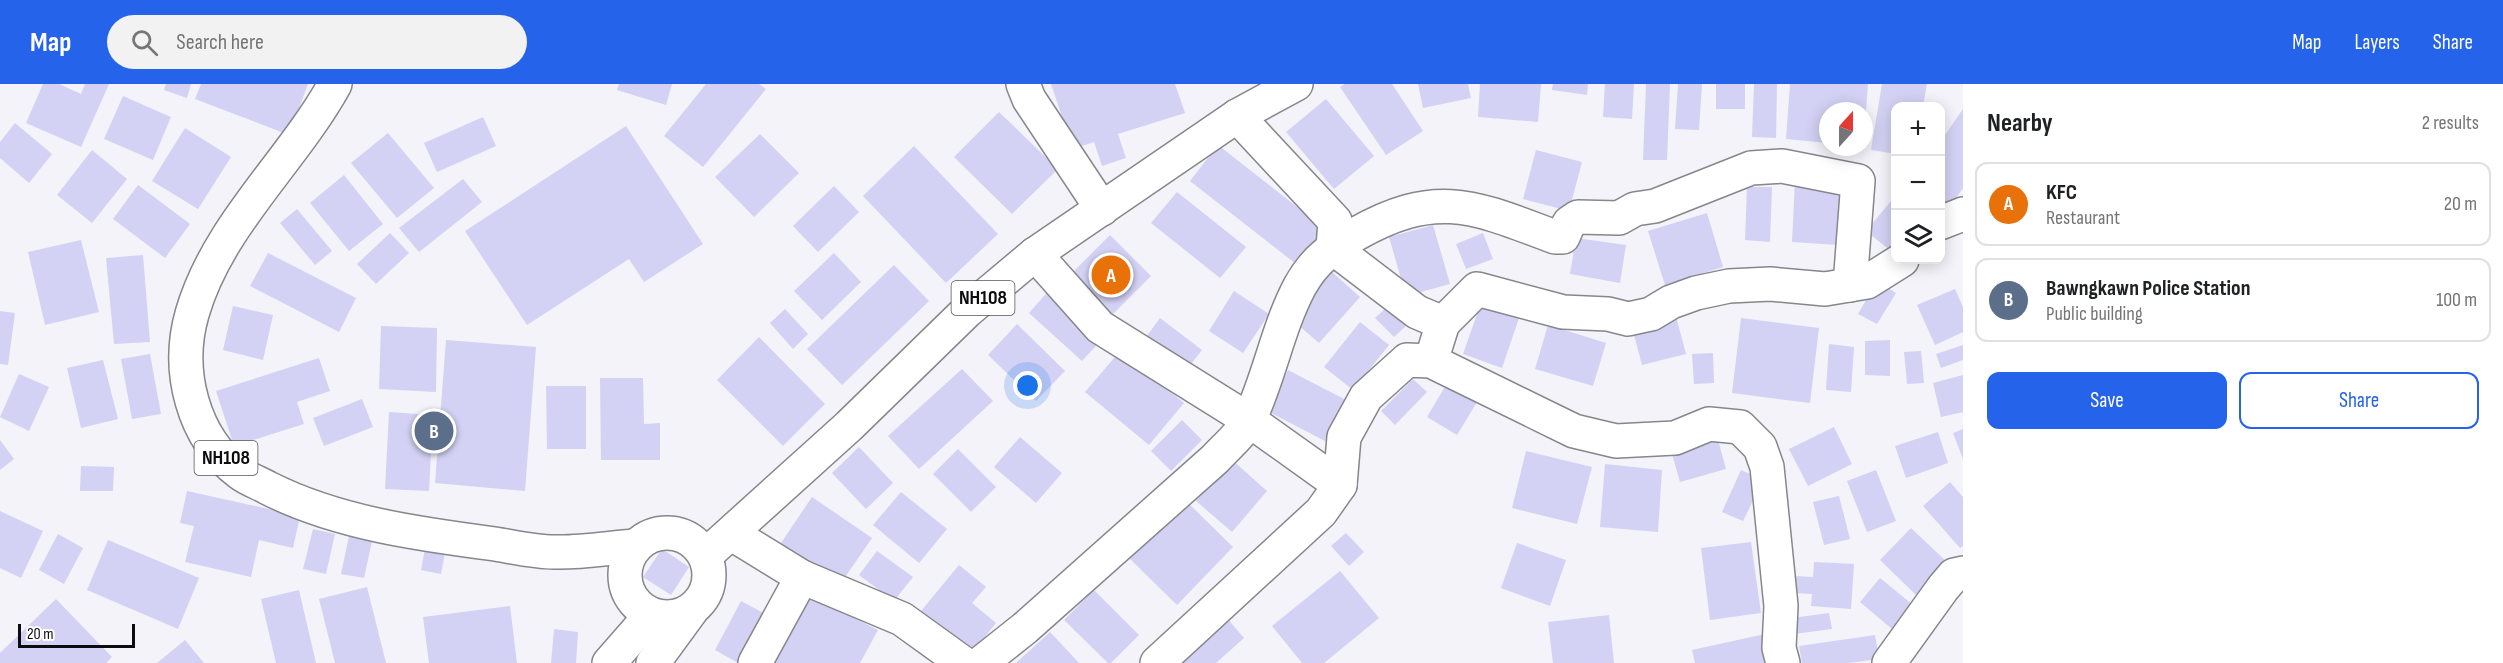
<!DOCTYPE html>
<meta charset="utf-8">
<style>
body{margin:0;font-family:"Sofia Sans Condensed",sans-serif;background:#f2f2f2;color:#202124}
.controls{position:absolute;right:18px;top:18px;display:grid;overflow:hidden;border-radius:12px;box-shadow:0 3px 15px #0003}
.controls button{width:54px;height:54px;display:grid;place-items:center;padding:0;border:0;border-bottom:2px solid #e0e0e0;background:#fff;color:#202124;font:30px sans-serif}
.compass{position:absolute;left:1819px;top:18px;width:54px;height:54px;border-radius:50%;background:#fff;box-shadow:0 3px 15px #0003;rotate:21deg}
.scale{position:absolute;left:18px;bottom:15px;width:117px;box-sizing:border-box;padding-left:6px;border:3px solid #0c0c0e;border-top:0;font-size:16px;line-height:21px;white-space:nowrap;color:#0c0c0e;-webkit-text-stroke:4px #fff;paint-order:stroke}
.you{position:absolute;left:1028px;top:302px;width:21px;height:21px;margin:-15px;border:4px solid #fff;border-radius:50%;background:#1a73e8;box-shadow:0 0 0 9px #1a73e833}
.badge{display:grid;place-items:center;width:39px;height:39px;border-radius:50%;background:#2563eb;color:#fff;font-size:20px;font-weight:700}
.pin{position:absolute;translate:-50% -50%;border:3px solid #fff;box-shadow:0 2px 6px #0006}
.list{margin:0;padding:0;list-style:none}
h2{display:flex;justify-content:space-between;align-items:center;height:78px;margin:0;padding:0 24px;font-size:26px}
h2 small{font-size:20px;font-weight:400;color:#757577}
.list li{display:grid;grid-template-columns:39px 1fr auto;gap:18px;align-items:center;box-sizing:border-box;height:84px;margin:0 12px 12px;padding:0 12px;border:2px solid #e0e0e0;border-radius:12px}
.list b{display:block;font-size:22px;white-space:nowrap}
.list p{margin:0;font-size:20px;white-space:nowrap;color:#757577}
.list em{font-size:20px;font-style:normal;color:#757577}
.actions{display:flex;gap:12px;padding:18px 24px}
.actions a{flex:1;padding:14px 0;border:2px solid #2563eb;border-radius:12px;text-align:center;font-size:21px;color:#2563eb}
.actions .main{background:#2563eb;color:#fff}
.icon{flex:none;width:33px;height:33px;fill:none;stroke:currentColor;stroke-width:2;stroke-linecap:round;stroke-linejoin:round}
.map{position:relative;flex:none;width:1963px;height:579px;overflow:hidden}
header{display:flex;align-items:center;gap:36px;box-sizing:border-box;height:84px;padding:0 30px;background:#2563eb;color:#fff}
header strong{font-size:28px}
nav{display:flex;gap:33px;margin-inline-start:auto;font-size:21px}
.search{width:420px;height:54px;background:#f2f2f2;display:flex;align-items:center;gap:15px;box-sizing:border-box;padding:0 21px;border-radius:33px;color:#757577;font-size:22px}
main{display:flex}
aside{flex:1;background:#fff}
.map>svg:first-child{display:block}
.building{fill:#d3d2f4}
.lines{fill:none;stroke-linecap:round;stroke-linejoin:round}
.minor-casing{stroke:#86868b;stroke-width:36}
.primary-casing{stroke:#86868b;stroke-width:36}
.trunk-casing{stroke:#86868b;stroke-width:36}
.minor{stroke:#fff;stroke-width:33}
.primary{stroke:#fff;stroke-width:33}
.trunk{stroke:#fff;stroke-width:33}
.labels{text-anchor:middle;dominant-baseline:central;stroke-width:4.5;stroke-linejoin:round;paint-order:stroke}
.shield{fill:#fff;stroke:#555556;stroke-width:1.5}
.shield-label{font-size:20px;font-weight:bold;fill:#0c0c0e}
</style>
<header>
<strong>Map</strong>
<div class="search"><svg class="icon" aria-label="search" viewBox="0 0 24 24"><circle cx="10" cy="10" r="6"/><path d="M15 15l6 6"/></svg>Search here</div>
<nav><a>Map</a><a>Layers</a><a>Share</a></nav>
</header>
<main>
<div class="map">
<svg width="1963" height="579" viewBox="0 0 1963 579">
<rect width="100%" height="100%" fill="#f3f3f9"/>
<g class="building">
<polygon points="43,0 59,0 81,10 85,0 109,0 81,63 26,39"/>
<polygon points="166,0 191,0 187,14 164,6"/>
<polygon points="201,0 308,0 289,51 195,15"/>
<polygon points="619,0 672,0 666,21 617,6"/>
<polygon points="706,0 759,0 766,5 703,83 664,52"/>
<polygon points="1051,0 1175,0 1185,29 1118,50 1126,74 1102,82 1094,58 1073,65"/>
<polygon points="1345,0 1392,0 1423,47 1386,71 1340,3"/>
<polygon points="1418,0 1468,0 1471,14 1423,24"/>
<polygon points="1480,0 1541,0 1538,38 1478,33"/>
<polygon points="1553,0 1588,0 1587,11 1552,6"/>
<polygon points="1605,0 1634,0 1632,35 1603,33"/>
<polygon points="1646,0 1670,0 1667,76 1643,76"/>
<polygon points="1678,0 1702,0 1699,46 1675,45"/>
<rect x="1716" y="0" width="29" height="25"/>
<polygon points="1754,0 1777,0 1776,54 1752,53"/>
<polygon points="1790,0 1868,0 1866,27 1828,27 1828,59 1786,55"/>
<polygon points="1882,0 1927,0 1923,22 1896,22 1896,70 1871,66"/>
<polygon points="123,12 171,33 153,76 104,55"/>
<polygon points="1326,15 1374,72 1334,105 1286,48"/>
<polygon points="1963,25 1963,104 1950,123 1940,117 1940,58"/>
<polygon points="999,28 1058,85 1012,130 954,73"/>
<polygon points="483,33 496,62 437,88 424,59"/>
<polygon points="15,39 52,70 29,99 0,74 0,58"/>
<polygon points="626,42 703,160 644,198 629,175 527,241 465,147"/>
<polygon points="185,44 231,73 198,125 152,97"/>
<polygon points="388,49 434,104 397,134 351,79"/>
<polygon points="760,50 799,89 754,133 715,93"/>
<polygon points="1218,61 1324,144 1296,180 1190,97"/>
<polygon points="914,62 998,150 946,199 863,112"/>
<polygon points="92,66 127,95 92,139 57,111"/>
<polygon points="1536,66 1582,78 1569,127 1523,115"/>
<polygon points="344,91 383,140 349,167 310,119"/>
<polygon points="463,95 482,118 419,168 399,144"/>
<polygon points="1795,96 1840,98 1838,161 1792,158"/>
<polygon points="138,101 190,140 165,174 113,135"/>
<polygon points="834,102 859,128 818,168 793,142"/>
<polygon points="1747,103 1772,103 1770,158 1745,156"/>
<polygon points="1177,108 1246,163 1220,194 1151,139"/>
<polygon points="1896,111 1896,171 1866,147"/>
<polygon points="297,125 332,167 315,181 280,139"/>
<polygon points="1707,129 1723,183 1665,201 1648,147"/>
<polygon points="1433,141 1450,200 1406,212 1389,153"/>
<polygon points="390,149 409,169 376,200 357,180"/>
<polygon points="1483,149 1493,175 1466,185 1456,160"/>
<polygon points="1110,151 1151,192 1112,231 1071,190"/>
<polygon points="1576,154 1626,161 1620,199 1570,190"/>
<polygon points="81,156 99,228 45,241 28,168"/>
<polygon points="268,169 356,214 339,248 250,202"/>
<polygon points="834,169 861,198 822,236 794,207"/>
<polygon points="143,171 150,258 114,260 106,174"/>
<polygon points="894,181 929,217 842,301 807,265"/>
<polygon points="1331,187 1360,213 1319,259 1290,234"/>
<polygon points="1877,197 1896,209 1877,240 1858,230"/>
<polygon points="1052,203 1105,252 1082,277 1029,229"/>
<polygon points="1955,205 1963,223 1963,248 1935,261 1917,221"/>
<polygon points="1234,207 1269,230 1243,269 1209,247"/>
<polygon points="1481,219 1520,231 1502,284 1463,270"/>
<polygon points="233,222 273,231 263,276 223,266"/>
<polygon points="1388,222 1406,242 1394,253 1375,234"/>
<polygon points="785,225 808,250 793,265 770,239"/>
<polygon points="0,227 15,229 8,281 0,280"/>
<polygon points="1160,234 1202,266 1188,284 1146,253"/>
<polygon points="1741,234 1819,244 1810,319 1732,309"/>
<polygon points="1677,236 1686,270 1642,281 1633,247"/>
<polygon points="1360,238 1389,261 1353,306 1324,283"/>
<polygon points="1017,240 1065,287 1036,317 988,271"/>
<polygon points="1548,241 1606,259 1593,302 1535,285"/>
<polygon points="381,242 437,244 436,308 379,305"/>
<polygon points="759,253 825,320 783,362 717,296"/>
<polygon points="446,256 536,263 525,407 435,399"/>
<polygon points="1890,256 1890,292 1865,291 1865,257"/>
<polygon points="1829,260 1854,263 1851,308 1826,306"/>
<polygon points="1963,261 1963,276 1941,284 1936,270"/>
<polygon points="1120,267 1184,319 1149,361 1085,308"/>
<polygon points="1921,267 1924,299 1907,300 1904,268"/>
<polygon points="1713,269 1714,299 1694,300 1692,270"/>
<polygon points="150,270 161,330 132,335 121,275"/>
<polygon points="319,274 330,307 297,318 304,340 234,362 216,307"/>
<polygon points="103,276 118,335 81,344 67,284"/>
<polygon points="962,285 993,317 919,385 888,352"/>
<polygon points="1288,286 1348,317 1327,358 1267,327"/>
<polygon points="19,290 49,303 29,347 0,333"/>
<polygon points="1963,291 1963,328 1941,333 1933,299"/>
<polygon points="600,294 643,294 644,340 660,339 660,376 601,376"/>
<polygon points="1413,295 1427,308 1395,341 1381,327"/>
<polygon points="1446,301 1477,318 1457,351 1427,333"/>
<polygon points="546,302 586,302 586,365 547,365"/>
<polygon points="362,315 373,343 324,362 313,334"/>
<polygon points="389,328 433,331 429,407 385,405"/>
<polygon points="1182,336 1202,356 1171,387 1151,367"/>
<polygon points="1834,343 1852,380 1808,402 1789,365"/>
<polygon points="1963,345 1963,375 1953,349"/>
<polygon points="1938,348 1948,379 1906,394 1895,362"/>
<polygon points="1020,353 1062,389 1036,419 994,383"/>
<polygon points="0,356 14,375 0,386"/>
<polygon points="1718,356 1726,385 1680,398 1672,370"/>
<polygon points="859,363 893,399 866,425 832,389"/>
<polygon points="958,365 996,403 971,428 933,390"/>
<polygon points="1526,367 1592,383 1577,440 1512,424"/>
<polygon points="1231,375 1267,407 1232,448 1196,417"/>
<polygon points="1605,380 1662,386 1658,448 1600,443"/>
<polygon points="81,382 114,383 113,407 80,407"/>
<polygon points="1741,386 1763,396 1743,437 1722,428"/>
<polygon points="1876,386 1896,437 1867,448 1847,397"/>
<polygon points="1950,398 1963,413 1963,462 1960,464 1923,422"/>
<polygon points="187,407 300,432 293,464 259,456 251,493 185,478 194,442 180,439"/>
<polygon points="901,408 947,445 919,479 873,441"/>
<polygon points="1839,412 1850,455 1824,461 1813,418"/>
<polygon points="812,413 872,454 839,502 779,462"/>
<polygon points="1185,416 1233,463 1177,521 1129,474"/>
<polygon points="0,427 43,447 21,494 0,484"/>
<polygon points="1911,444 1948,479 1916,511 1880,476"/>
<polygon points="313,445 335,450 326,490 303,485"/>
<polygon points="1346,449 1364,468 1349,482 1331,462"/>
<polygon points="58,450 83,464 64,500 39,486"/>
<polygon points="349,452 372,457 364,494 341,490"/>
<polygon points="108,456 199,494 178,545 87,506"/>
<polygon points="1751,458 1761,529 1710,536 1701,464"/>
<polygon points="426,459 446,464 441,490 421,486"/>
<polygon points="1517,459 1566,476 1550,522 1501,504"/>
<polygon points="662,465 689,483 671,511 643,493"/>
<polygon points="877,467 913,493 894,517 859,491"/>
<polygon points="1814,478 1854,480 1851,525 1811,522 1812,510 1793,509 1794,492 1813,493"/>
<polygon points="959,481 986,503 972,519 996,539 972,569 921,527"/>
<polygon points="1340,487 1379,534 1324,579 1302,579 1272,542"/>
<polygon points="1880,494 1913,521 1892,545 1860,518"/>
<polygon points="367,503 386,579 335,579 319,515"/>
<polygon points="299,506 316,579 276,579 261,515"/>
<polygon points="1094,506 1139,551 1111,579 1108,579 1064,536"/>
<polygon points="805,509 878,546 860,579 769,579"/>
<polygon points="56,515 112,573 106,579 0,579 0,569"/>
<polygon points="741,517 771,533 746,579 738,579 715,566"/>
<polygon points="510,522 517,579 429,579 423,533"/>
<polygon points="1829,529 1832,545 1794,550 1792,534"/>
<polygon points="1609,531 1614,579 1553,579 1548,538"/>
<polygon points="1226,533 1244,554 1216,579 1173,579"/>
<polygon points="554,545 578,548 576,579 551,579"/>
<polygon points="1050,548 1079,579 1016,579"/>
<polygon points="1765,550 1771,579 1695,579 1692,566"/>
<polygon points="1875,551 1879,575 1849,579 1802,579 1799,562"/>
<polygon points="185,556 204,579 157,579"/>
</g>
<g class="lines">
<g class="minor-casing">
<g id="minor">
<polyline points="1023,0 1029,15 1102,125"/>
<polyline points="1237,32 1335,137 1333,164 1417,228 1443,239"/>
<polyline points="1940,139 1963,130"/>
<polyline points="1035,170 1100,243 1249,336 1340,401"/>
<polyline points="1431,277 1443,239 1477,205 1563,228 1608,230 1628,235 1651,230 1671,218 1696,209 1729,202 1770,200 1825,205 1867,198 1902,176"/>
<polyline points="732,450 802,493 902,535 963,579"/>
<polyline points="755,579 802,493"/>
<path d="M981 579 1025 544 1215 375C1226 363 1243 349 1250 334 1270 291 1278 243 1300 202 1315 175 1331 165 1356 150 1437 104 1475 123 1555 153H1563L1569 139 1578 133 1619 134 1635 125 1655 122 1751 84 1782 82 1858 97 1850 201"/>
<polyline points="1157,579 1321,428 1340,401 1344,353 1366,313 1407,276 1431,277 1574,347 1616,357 1675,354 1709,340 1740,343 1760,363 1767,383 1781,522 1779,564 1783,579"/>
<polyline points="1889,579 1943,504 1954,491 1963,489"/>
</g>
</g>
<g class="primary-casing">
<g id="primary">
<polyline points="609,579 651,531"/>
<polyline points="653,579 691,527"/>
</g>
</g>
<g class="trunk-casing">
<g id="trunk">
<path d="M335 0C292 78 217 142 192 230 176 286 192 353 240 389 248 395 259 399 268 404 337 439 419 450 495 460 514 463 534 468 554 468 580 469 608 464 635 462"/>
<circle cx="667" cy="491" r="42"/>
<polyline points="705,472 849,342 967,227 1035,170 1237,32 1296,0"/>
</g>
</g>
<use href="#minor" class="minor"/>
<use href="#primary" class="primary"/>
<use href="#trunk" class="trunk"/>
</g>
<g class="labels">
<g class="shield">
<rect x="951.5" y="197" width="63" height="34" rx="4.5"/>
<rect x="194.5" y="357" width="63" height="34" rx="4.5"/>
</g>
<g class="shield-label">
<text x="983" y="214">NH108</text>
<text x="226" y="374">NH108</text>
</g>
</g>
</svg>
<div class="controls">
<button>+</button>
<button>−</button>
<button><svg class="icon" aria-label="layers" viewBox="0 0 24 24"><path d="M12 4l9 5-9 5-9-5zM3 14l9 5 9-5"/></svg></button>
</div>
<svg class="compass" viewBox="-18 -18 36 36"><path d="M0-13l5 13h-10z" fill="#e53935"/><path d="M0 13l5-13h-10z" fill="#757577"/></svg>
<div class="scale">20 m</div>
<div class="you"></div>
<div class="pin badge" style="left:1111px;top:191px;background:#e8710a">A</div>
<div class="pin badge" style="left:434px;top:347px;background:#5c6f8a">B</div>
</div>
<aside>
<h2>Nearby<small>2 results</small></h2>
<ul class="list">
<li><span class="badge" style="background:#e8710a">A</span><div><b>KFC</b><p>Restaurant</p></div><em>20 m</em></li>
<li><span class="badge" style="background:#5c6f8a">B</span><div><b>Bawngkawn Police Station</b><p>Public building</p></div><em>100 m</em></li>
</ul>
<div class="actions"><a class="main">Save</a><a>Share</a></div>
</aside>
</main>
